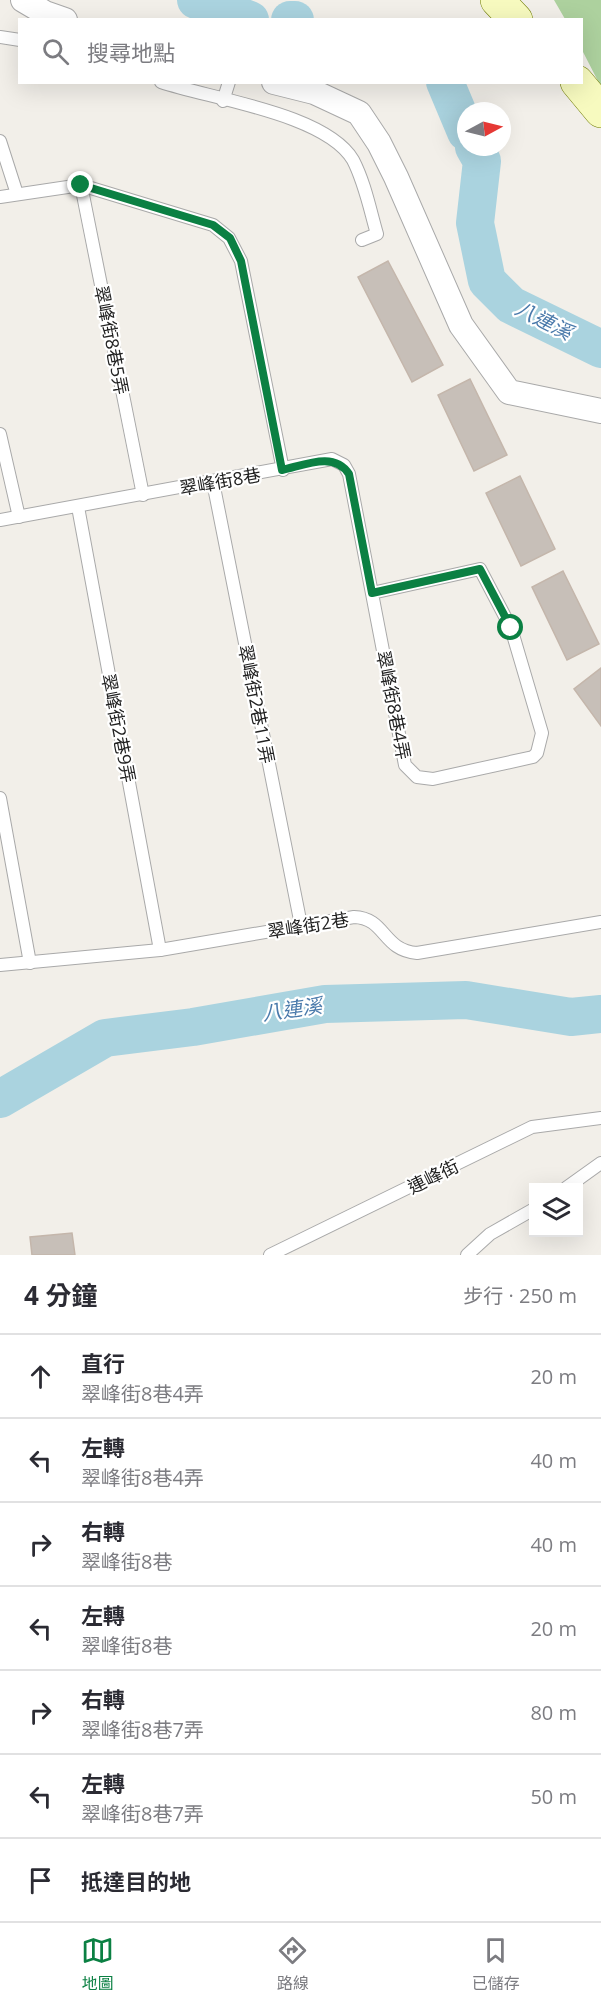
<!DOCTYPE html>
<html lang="zh-TW">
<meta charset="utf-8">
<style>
body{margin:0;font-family:"Open Sans","Noto Sans TC",sans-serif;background:#f2f2f3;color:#2b2b33}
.controls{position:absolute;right:18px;bottom:18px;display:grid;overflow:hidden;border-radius:0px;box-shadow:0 6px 24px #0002}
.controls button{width:54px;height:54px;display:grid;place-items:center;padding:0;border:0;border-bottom:2px solid #e1e1e2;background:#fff;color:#2b2b33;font:30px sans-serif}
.compass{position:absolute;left:457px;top:102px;width:54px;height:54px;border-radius:50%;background:#fff;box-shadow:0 6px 24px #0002;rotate:83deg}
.stop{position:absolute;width:18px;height:18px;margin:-14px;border:4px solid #0b8043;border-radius:50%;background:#fff}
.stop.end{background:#0b8043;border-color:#fff;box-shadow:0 2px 6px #0008}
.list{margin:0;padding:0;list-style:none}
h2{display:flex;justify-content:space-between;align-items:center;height:78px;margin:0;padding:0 24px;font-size:26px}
h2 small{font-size:20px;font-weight:400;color:#7c7c81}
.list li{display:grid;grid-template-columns:39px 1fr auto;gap:18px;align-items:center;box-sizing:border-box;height:84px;padding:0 24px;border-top:2px solid #e1e1e2}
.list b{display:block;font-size:22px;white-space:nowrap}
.list p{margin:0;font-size:20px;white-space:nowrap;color:#7c7c81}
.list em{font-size:20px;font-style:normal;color:#7c7c81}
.icon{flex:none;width:33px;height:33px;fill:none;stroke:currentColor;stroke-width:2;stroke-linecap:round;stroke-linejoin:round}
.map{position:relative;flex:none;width:601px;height:1255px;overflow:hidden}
.search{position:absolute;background:#fff;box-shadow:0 6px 24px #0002;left:18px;right:18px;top:18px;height:66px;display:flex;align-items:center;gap:15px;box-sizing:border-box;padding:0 21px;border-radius:0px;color:#7c7c81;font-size:22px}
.sheet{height:666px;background:#fff}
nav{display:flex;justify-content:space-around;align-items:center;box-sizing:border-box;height:84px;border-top:2px solid #e1e1e2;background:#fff;font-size:16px;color:#7c7c81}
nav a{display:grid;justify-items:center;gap:3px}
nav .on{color:#0b8043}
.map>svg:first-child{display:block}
.forest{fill:#add19e}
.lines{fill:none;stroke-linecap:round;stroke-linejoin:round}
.river{stroke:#aad3df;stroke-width:38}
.building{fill:#c7bfb8;stroke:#c4b6ab;stroke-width:1.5}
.lane-casing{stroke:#a9a9a9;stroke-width:14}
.street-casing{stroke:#a9a9a9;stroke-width:26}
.secondary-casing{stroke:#707d05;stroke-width:34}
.lane{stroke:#fff;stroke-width:12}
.street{stroke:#fff;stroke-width:24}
.secondary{stroke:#f7fabf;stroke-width:33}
.route{stroke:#0b8043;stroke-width:8}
.labels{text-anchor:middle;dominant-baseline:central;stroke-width:4.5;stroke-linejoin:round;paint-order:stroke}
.street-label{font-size:18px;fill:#222;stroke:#fff}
.water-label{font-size:20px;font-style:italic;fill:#4a7aab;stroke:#fff}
</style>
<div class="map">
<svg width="601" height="1255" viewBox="0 0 601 1255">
<rect width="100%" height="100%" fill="#f2efe9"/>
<polygon class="forest" points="554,0 601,0 601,87 582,50 582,20 565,19"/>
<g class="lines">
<g class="river">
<polyline points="196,0 250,20"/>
<polyline points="290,20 295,20"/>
<polyline points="445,82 466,132"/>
<polyline points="474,147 482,161 475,223 487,281 511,305 601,349"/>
<polyline points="0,1099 105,1038 193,1027 325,1004 466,1000 571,1017 601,1014"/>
</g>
</g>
<g class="building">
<polygon points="388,261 443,365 412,382 358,277"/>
<polygon points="470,379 507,455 474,471 438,395"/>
<polygon points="520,476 555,549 521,566 486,493"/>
<polygon points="563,571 599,644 567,660 532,587"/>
<polygon points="601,668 601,726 574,689"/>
<polygon points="72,1233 75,1255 32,1255 30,1237"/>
</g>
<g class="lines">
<g class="lane-casing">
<g id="lane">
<polyline points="0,37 20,40"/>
<path d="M161 82C212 99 326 114 353 160 365 183 370 210 377 234L362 240"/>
<polyline points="223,101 229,82"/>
<polyline points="0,141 17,194"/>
<polyline points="81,185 143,495"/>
<polyline points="0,197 81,185 213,225 229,238 241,261 283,470"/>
<polyline points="0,434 19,517"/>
<polyline points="213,482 301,925"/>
<polyline points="78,507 160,950"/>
<polyline points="0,520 332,459 344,465 349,474 405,765 417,777 433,779 533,757 537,753 542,733 511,628 480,569 372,593"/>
<polyline points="0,798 30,963"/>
<path d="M0 965 160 950 354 917C386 918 382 950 417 953L601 922"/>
<polyline points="566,1188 601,1163"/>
<polyline points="270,1255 532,1127 601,1118"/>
<polyline points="467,1255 490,1234 534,1209"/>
</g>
</g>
<g class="street-casing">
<g id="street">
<polyline points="23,0 45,13 65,20"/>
<polyline points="274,82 314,92 359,113 379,143 396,177 461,325 509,392 601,411"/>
</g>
</g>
<g class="secondary-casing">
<g id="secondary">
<polyline points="497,0 516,20"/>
<polyline points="577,82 601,111"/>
</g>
</g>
<use href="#lane" class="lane"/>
<use href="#street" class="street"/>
<use href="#secondary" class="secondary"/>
</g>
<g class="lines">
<path class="route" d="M81 185 213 225 230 238 241 261 282 470C305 465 334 451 349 474L372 593 480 569 511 628"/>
</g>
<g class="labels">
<g class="street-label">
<text transform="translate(112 340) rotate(79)">翠峰街8巷5弄</text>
<text transform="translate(220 481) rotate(-10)">翠峰街8巷</text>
<text transform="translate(257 704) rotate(79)">翠峰街2巷11弄</text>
<text transform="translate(394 705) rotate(79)">翠峰街8巷4弄</text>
<text transform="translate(119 728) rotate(79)">翠峰街2巷9弄</text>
<text transform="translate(308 925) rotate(-9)">翠峰街2巷</text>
<text transform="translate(433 1176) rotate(-26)">連峰街</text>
</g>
<g class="water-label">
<text transform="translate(544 320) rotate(27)">八連溪</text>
<text transform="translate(292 1009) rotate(-8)">八連溪</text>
</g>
</g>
</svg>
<div class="controls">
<button><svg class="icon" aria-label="layers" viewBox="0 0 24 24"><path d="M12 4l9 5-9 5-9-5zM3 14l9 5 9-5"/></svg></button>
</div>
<svg class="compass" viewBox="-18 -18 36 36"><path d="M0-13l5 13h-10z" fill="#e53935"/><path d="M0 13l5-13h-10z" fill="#7c7c81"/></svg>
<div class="stop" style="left:511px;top:628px"></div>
<div class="stop end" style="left:81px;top:185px"></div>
<div class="search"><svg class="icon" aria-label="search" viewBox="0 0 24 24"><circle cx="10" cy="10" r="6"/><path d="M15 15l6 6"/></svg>搜尋地點</div>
</div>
<section class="sheet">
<h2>4 分鐘<small>步行 · 250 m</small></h2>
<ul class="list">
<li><svg class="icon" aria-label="ahead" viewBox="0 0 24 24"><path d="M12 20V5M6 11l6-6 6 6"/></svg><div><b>直行</b><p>翠峰街8巷4弄</p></div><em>20 m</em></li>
<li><svg class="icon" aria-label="left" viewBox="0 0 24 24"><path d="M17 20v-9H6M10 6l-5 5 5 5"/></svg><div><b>左轉</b><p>翠峰街8巷4弄</p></div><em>40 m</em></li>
<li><svg class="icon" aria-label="right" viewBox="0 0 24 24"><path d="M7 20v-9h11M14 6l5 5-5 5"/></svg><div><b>右轉</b><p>翠峰街8巷</p></div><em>40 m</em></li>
<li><svg class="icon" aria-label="left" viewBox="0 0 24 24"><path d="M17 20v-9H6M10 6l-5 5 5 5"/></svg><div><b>左轉</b><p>翠峰街8巷</p></div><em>20 m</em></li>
<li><svg class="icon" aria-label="right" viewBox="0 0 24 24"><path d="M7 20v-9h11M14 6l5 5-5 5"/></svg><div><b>右轉</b><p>翠峰街8巷7弄</p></div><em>80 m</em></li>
<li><svg class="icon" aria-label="left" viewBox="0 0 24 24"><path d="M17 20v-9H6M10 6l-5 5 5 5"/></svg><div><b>左轉</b><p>翠峰街8巷7弄</p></div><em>50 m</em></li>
<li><svg class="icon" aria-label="arrive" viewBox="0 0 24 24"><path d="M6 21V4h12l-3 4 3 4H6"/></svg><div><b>抵達目的地</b></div></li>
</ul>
</section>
<nav>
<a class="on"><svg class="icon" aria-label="map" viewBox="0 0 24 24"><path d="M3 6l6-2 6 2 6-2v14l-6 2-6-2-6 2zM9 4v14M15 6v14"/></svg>地圖</a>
<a><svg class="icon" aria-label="directions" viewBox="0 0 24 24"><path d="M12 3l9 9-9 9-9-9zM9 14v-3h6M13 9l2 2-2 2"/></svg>路線</a>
<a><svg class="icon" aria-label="saved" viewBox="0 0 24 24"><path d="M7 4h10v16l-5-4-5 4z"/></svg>已儲存</a>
</nav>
